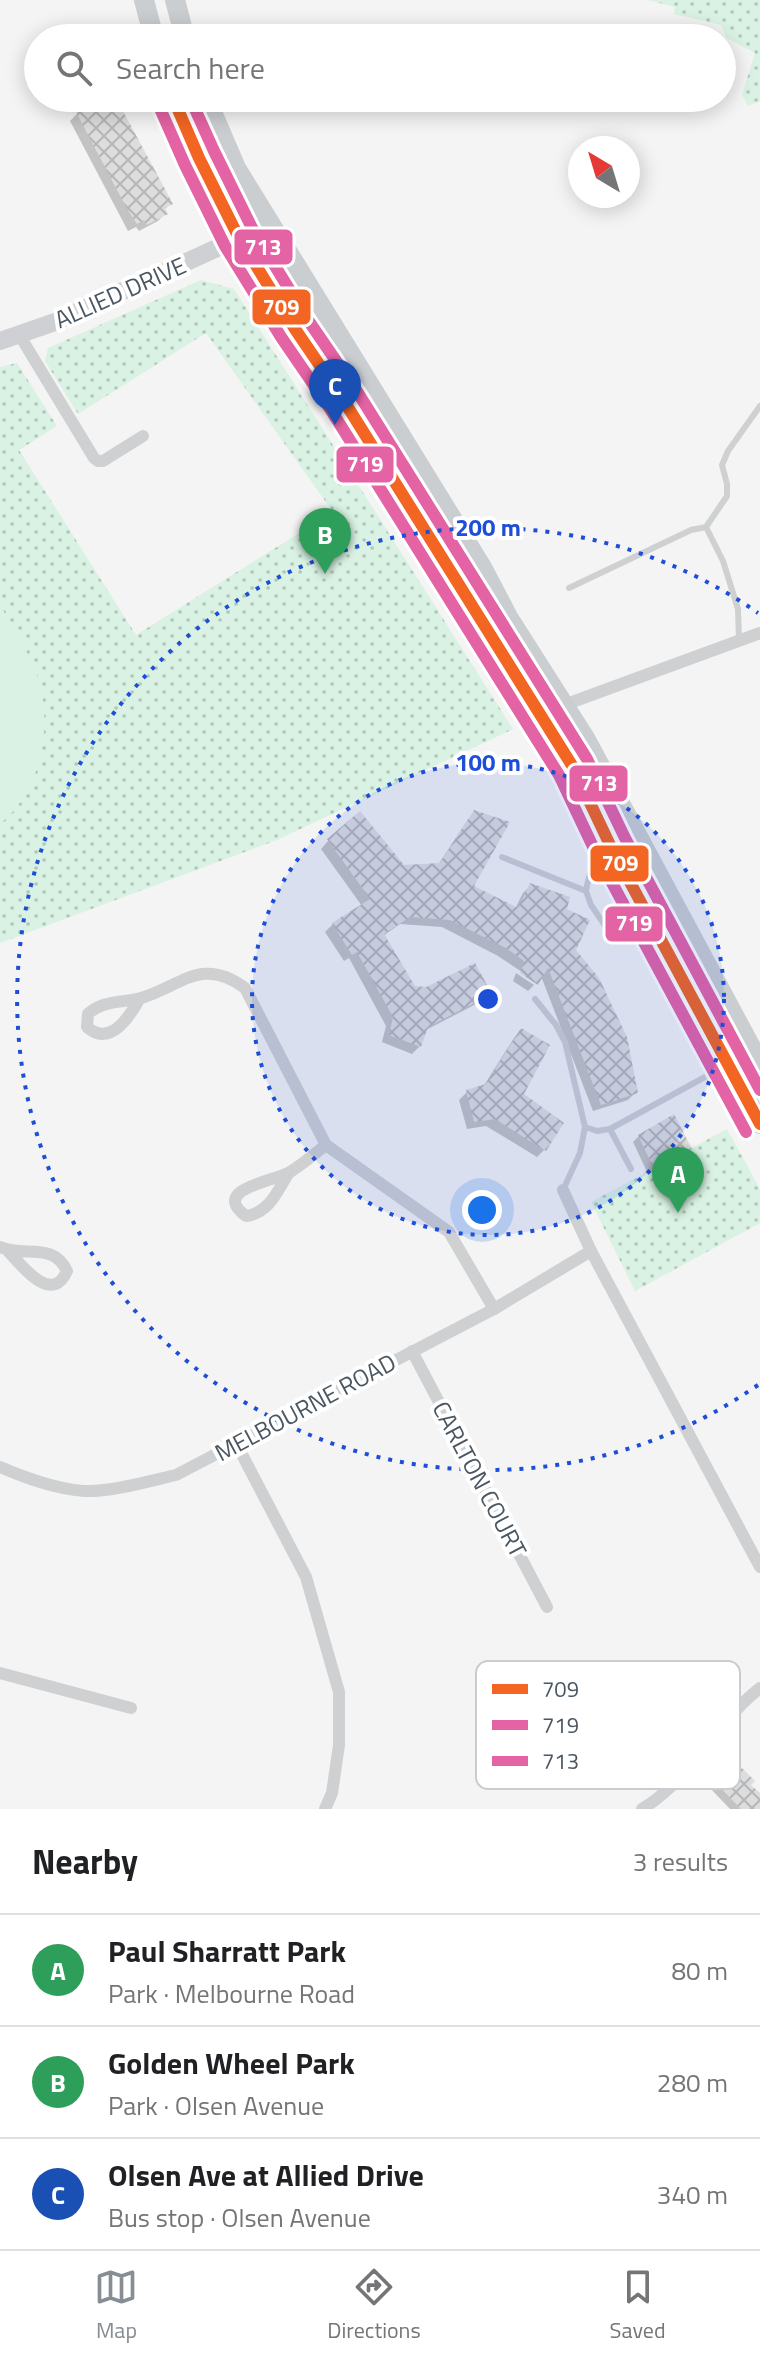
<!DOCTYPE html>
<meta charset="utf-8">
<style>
body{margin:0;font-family:"Titillium Web",sans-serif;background:#f2f2f2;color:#202124}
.compass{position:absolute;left:568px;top:136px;width:72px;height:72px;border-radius:50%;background:#fff;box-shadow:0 4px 20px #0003;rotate:322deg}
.you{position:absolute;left:482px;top:1210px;width:28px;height:28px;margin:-20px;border:6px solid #fff;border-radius:50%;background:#1a73e8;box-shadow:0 0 0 12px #1a73e833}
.badge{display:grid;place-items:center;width:52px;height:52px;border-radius:50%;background:#868d94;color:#fff;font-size:26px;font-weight:700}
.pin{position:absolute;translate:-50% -66px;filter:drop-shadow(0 2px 4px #0008)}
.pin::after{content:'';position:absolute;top:42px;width:28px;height:24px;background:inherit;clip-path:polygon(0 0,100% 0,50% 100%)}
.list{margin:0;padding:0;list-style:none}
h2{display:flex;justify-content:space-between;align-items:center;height:104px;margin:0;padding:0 32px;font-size:34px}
h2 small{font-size:26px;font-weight:400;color:#757577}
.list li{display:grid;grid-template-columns:52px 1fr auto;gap:24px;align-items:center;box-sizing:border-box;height:112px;padding:0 32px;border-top:2px solid #e0e0e0}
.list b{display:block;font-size:30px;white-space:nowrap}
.list p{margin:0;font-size:26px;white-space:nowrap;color:#757577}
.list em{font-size:26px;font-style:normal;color:#757577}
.icon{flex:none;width:44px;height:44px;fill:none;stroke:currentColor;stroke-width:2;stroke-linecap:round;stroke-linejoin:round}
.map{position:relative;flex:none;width:760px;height:1809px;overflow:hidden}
.search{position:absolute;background:#fff;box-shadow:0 4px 20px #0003;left:24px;right:24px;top:24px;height:88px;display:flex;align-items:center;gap:20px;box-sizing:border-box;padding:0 28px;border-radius:44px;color:#757577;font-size:30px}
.sheet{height:440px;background:#fff}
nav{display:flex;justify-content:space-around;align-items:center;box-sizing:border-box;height:112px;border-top:2px solid #e0e0e0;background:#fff;font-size:22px;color:#757577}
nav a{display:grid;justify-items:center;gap:4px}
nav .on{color:#868d94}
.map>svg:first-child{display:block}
.grass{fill:url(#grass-dots)}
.pitch{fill:#d9f2e3}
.shadow{fill:#0003}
.building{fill:url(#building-cross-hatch)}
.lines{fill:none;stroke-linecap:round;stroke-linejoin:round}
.lane{stroke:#ced0d2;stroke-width:6}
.street{stroke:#ced0d2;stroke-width:12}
.secondary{stroke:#ced0d4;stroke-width:18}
.primary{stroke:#caced1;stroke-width:20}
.bus-1-casing{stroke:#fff;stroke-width:18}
.bus-2-casing{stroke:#fff;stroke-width:18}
.bus-3-casing{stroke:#fff;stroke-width:18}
.bus-1{stroke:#f26522;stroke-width:12}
.bus-2{stroke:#e463a4;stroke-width:12}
.bus-3{stroke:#e463a4;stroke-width:12}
.ring{fill:none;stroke:#1d4ed8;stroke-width:4;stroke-dasharray:4 8}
.labels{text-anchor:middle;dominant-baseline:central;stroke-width:8;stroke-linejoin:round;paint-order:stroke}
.street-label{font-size:24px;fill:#4a5661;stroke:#fff}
.key{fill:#fff;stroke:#c9ccd0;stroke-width:2}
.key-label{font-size:22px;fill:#4a5661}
.centre{fill:#1d4ed8;stroke:#fff;stroke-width:4}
.ring-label{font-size:24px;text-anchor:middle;font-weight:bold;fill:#1d4ed8;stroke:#fff;stroke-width:8;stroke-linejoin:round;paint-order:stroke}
.line-badge{stroke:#fff;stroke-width:3}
.badge-label{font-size:22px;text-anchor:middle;font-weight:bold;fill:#fff}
</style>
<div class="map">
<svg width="760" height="1809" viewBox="0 0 760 1809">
<defs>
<pattern id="grass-dots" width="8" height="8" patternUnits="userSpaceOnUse" patternTransform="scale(2)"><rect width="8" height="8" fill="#d9f2e3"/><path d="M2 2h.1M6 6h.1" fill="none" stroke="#b2c7bb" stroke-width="1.8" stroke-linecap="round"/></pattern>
<pattern id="building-cross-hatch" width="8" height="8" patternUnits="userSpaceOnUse" patternTransform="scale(2)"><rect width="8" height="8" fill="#ddddde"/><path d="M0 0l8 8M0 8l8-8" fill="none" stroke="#b5b6b7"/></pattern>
</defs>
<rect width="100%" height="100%" fill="#f4f4f4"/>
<g class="grass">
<polygon points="648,0 760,0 760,101 748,106 742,95 755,53 727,38 721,25 674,14 675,7"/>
<polygon points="201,280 234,289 513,729 277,840 0,943 0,367 17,363 57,426 19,450 136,635 333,512 206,333 78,414 45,361 48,348"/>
<polygon points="727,1129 760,1189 760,1223 635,1291 591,1202"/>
</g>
<path class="pitch" d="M0 605C11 624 24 644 33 665 56 715 44 789 0 824Z"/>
<g class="shadow">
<polygon points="106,98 114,98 170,204 164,210 166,213 158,221 139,231 136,227 128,231 70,121 78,113"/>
<polygon points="475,813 471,887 515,909 523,893 531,885 565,911 574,950 636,1092 628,1100 593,1111 541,976 537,982 498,956 442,927 400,924 383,936 413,988 490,994 482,1001 424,1031 420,1046 412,1054 382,1042 386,1026 349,958 344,961 325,932 333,924 362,906 321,849 328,841 403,867 438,865 467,821"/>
<polygon points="516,973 534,985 528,991 513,981"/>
<polygon points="522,1030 521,1095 545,1149 537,1157 486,1126 467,1129 459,1100 467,1092 483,1087 514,1038"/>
<polygon points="639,1136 689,1148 683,1154 648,1174 633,1142"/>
<polygon points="726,1771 732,1778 749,1785 760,1796 758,1809 730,1809 709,1787"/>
</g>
<g class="building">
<polygon points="102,98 116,98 173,204 165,208 168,214 147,225 144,220 137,224 126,207 76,112"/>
<polygon points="474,810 510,822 474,886 518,908 530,883 570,897 567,909 590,920 576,950 599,978 627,1037 638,1093 601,1105 548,968 538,985 520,973 524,961 506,948 450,920 410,917 384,934 415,986 426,987 475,963 492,994 428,1027 421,1047 389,1035 393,1017 357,952 352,955 332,923 370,899 327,839 360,811 404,865 440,863"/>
<polygon points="521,1028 550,1045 524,1094 564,1123 546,1151 495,1119 474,1122 466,1090 486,1084"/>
<polygon points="674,1114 692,1149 654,1169 638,1135"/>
<polygon points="741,1767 755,1781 751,1785 760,1793 760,1809 741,1809 713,1780 726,1768 732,1775"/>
</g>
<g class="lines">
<g class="lane">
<polyline points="706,527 727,496 727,484 722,465 728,451 760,406"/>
<polyline points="569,588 691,530 706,527 723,561 738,609 739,641"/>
<path d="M502 857 586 891C589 873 594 860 608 847"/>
<polyline points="586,891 591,905 606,927 638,937 652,933"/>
<polyline points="535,999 556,1025 565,1042 585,1127 597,1131 610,1129"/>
<polyline points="631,1169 610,1129 725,1066"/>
<polyline points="563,1190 580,1153 585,1127"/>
</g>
<g class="street">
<polyline points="20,336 94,458 98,461 103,461 143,436"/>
<polyline points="543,717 564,705 760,633"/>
<path d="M140 998C130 1016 110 1048 87 1027L88 1014C103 1000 122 1003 141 998 181 986 202 956 245 988L326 1145 449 1232 494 1309"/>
<path d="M288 1174C277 1192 269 1213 246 1216 209 1189 276 1181 290 1172 302 1165 314 1154 326 1145"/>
<polyline points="563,1190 591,1251 760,1567"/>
<path d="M0 1247C24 1258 53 1241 67 1271 52 1306 21 1265 8 1251"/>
<polyline points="412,1351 547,1607"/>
<polyline points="236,1443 306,1577 339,1692 339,1745 332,1793 325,1809"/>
<path d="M0 1467C26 1478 55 1489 84 1491 111 1492 150 1481 176 1475L494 1309 591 1251"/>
<polyline points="0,1673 131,1708"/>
<path d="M642 1809C692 1779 715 1723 760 1688"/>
</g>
<polyline class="secondary" points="0,341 55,322 239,238"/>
<g class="primary">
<polyline points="144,0 154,38"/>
<polyline points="175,0 185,38"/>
<path d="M173 98 199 158 239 238 295 329 344 401 526 694C560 740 590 792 610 845L760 1124"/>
<polyline points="206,98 236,168 483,569 508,617 585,738 760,1064"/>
</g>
<g class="bus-1-casing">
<polyline id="bus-1" points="173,98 199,158 239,238 295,329 344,401 573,767 610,845 760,1124"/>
</g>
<g class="bus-2-casing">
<polyline id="bus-2" points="158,104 185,165 225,246 281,337 331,410 559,775 596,853 746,1132"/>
</g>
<g class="bus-3-casing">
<polyline id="bus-3" points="190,98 214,151 253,230 308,320 358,393 587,759 625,838 760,1090"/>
</g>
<use href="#bus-1" class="bus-1"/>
<use href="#bus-2" class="bus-2"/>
<use href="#bus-3" class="bus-3"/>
</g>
<circle cx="488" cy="999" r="236" fill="#1d4ed8" fill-opacity=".12"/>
<g class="ring">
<circle cx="488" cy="999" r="236"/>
<path d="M758 1385A471 471 0 1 1 758 613"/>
</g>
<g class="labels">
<g class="street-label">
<text transform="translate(120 292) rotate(-24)">ALLIED DRIVE</text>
<text transform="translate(305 1407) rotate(-28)">MELBOURNE ROAD</text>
<text transform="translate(480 1479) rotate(62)">CARLTON COURT</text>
</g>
</g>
<rect x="476" y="1661" width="264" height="128" rx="12" class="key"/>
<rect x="492" y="1684" width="36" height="10" fill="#f26522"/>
<rect x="492" y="1720" width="36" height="10" fill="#e463a4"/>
<rect x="492" y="1756" width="36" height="10" fill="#e463a4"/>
<g class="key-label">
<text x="542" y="1697">709</text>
<text x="542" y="1733">719</text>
<text x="542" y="1769">713</text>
</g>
<circle cx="488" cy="999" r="12" class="centre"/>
<g class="ring-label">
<text x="488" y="536">200 m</text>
<text x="488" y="771">100 m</text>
</g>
<g class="line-badge">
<rect x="233" y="228" width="61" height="38" rx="8" fill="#e463a4"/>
<rect x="251" y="288" width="61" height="38" rx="8" fill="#f26522"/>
<rect x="335" y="445" width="60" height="39" rx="8" fill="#e463a4"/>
<rect x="568" y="764" width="61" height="39" rx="8" fill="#e463a4"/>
<rect x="589" y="844" width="61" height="39" rx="8" fill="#f26522"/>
<rect x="604" y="905" width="60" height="38" rx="8" fill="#e463a4"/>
</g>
<g class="badge-label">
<text x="263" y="255">713</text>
<text x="281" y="315">709</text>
<text x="365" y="472">719</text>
<text x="599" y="791">713</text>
<text x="620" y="871">709</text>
<text x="634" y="931">719</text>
</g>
</svg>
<svg class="compass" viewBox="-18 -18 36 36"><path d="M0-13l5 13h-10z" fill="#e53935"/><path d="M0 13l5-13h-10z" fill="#757577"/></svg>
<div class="you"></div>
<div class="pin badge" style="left:678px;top:1213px;background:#2e9e5b">A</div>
<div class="pin badge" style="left:325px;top:574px;background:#2e9e5b">B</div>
<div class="pin badge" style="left:335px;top:425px;background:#1a4fb4">C</div>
<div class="search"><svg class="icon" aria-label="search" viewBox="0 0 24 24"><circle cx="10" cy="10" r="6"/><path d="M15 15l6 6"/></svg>Search here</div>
</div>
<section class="sheet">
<h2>Nearby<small>3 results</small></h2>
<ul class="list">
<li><span class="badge" style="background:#2e9e5b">A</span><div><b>Paul Sharratt Park</b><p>Park · Melbourne Road</p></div><em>80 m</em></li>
<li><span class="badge" style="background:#2e9e5b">B</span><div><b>Golden Wheel Park</b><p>Park · Olsen Avenue</p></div><em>280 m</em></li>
<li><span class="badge" style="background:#1a4fb4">C</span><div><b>Olsen Ave at Allied Drive</b><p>Bus stop · Olsen Avenue</p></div><em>340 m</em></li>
</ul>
</section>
<nav>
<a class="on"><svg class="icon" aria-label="map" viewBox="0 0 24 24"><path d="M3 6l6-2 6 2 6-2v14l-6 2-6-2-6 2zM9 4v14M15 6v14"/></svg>Map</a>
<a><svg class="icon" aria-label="directions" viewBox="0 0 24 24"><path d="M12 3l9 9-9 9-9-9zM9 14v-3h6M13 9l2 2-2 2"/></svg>Directions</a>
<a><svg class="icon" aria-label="saved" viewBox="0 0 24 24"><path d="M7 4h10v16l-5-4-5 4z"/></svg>Saved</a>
</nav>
